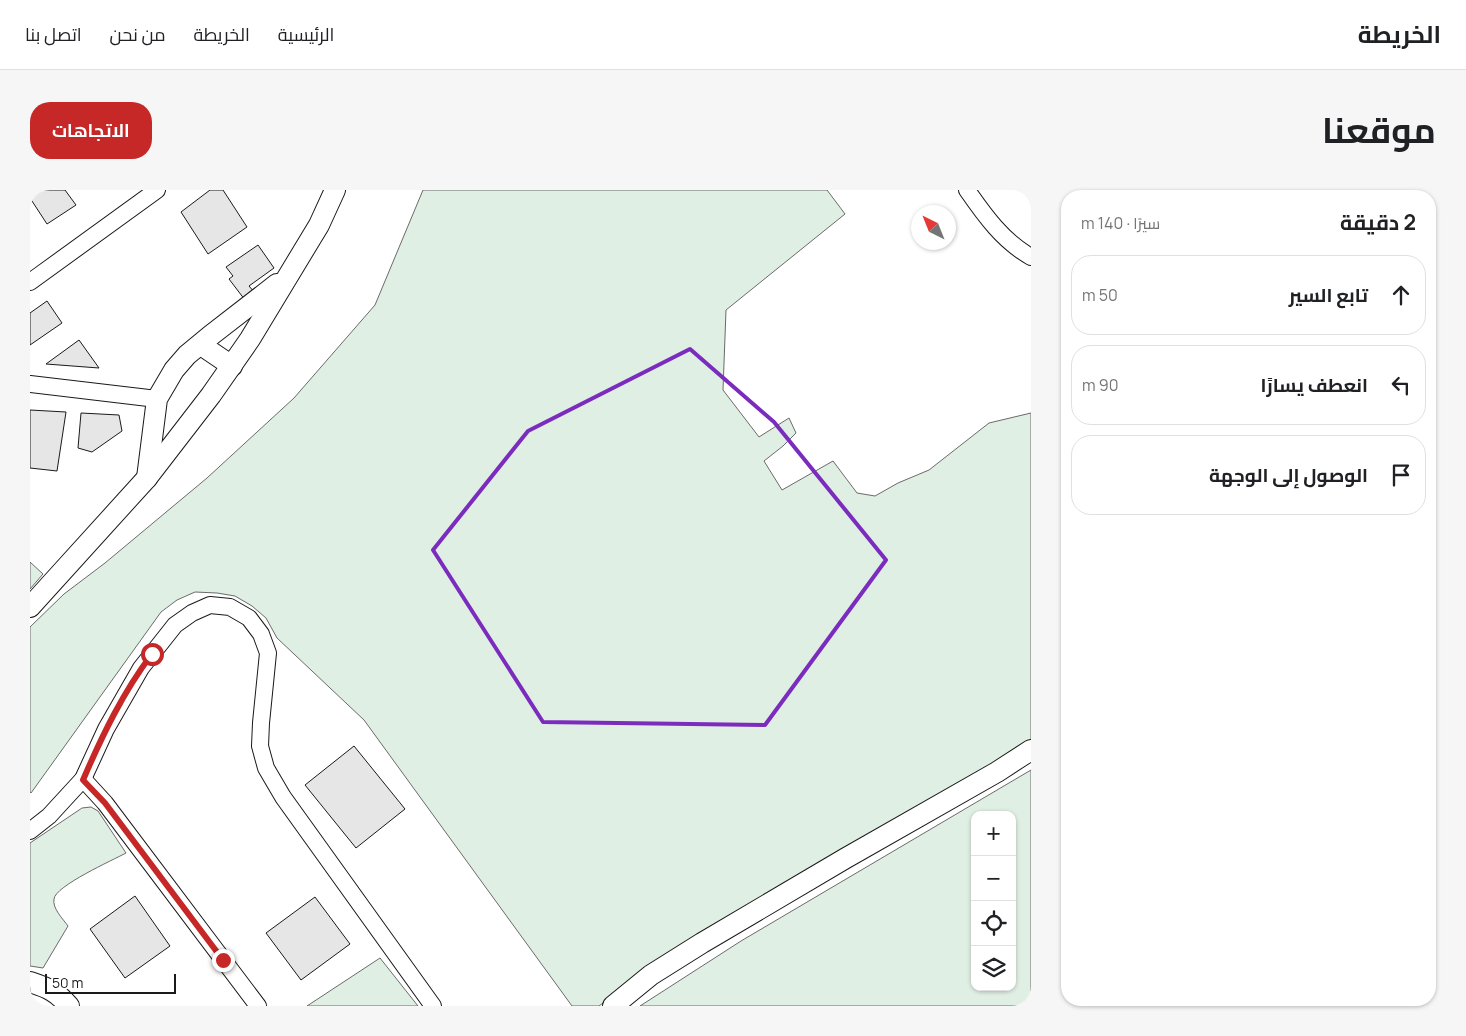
<!DOCTYPE html>
<html lang="ar">
<meta charset="utf-8">
<style>
body{margin:0;font-family:Manrope,Cairo,sans-serif;background:#f6f6f6;color:#202124;direction:rtl}
.controls{position:absolute;right:15px;bottom:15px;display:grid;overflow:hidden;border-radius:10px;box-shadow:0 1px 4px #0004}
.controls button{width:45px;height:45px;display:grid;place-items:center;padding:0;border:0;border-bottom:1px solid #e0e0e0;background:#fff;color:#202124;font:25px sans-serif}
.compass{position:absolute;left:881px;top:15px;width:45px;height:45px;border-radius:50%;background:#fff;box-shadow:0 1px 4px #0004;rotate:317deg}
.scale{position:absolute;left:15px;bottom:12px;width:131px;box-sizing:border-box;padding-left:5px;border:2px solid #1a1a1a;border-top:0;font-size:14px;line-height:18px;white-space:nowrap;color:#1a1a1a;-webkit-text-stroke:4px #fff;paint-order:stroke}
.stop{position:absolute;width:15px;height:15px;margin:-11px;border:4px solid #c62828;border-radius:50%;background:#fff}
.stop.end{background:#c62828;border-color:#fff;box-shadow:0 1px 5px #0008}
.list{margin:0;padding:0;list-style:none}
h2{display:flex;justify-content:space-between;align-items:center;height:65px;margin:0;padding:0 20px;font-size:21px}
h2 small{font-size:16px;font-weight:400;color:#757577}
.list li{display:grid;grid-template-columns:32px 1fr auto;gap:15px;align-items:center;box-sizing:border-box;height:80px;margin:0 10px 10px;padding:0 10px;border:1px solid #e0e0e0;border-radius:20px}
.list b{display:block;font-size:19px;white-space:nowrap}
.list em{font-size:16px;font-style:normal;color:#757577}
.icon{flex:none;width:28px;height:28px;fill:none;stroke:currentColor;stroke-width:2;stroke-linecap:round;stroke-linejoin:round}
.map{position:relative;flex:none;width:1001px;height:816px;overflow:hidden;direction:ltr;border-radius:20px}
header{display:flex;align-items:center;gap:30px;box-sizing:border-box;height:70px;padding:0 25px;background:#fff;border-bottom:1px solid #e0e0e0}
header strong{font-size:24px}
nav{display:flex;gap:28px;margin-inline-start:auto;font-size:18px}
.intro{display:flex;align-items:center;justify-content:space-between;box-sizing:border-box;height:120px;padding:0 30px}
h1{margin:0;font-size:35px}
.button{padding:12px 22px;border-radius:20px;background:#c62828;color:#fff;font-size:18px;font-weight:700}
main{display:flex;gap:30px;padding:0 30px}
aside{flex:1;background:#fff;border-radius:20px;box-shadow:0 1px 4px #0004}
.map>svg:first-child{display:block}
.green{fill:#e0efe3;stroke:#6a6a6a;fill-rule:evenodd}
.building{fill:#e6e6e6;stroke:#1a1a1a}
.lines{fill:none;stroke-linecap:round;stroke-linejoin:round}
.minor-casing{stroke:#1a1a1a;stroke-width:18}
.tertiary-casing{stroke:#1a1a1a;stroke-width:22}
.minor{stroke:#fff;stroke-width:16}
.tertiary{stroke:#fff;stroke-width:20}
.route{stroke:#c62828;stroke-width:6}
.marked{fill:none;stroke:#7b2cbf;stroke-width:4;stroke-linejoin:round}
</style>
<header>
<strong>الخريطة</strong>
<nav><a>الرئيسية</a><a>الخريطة</a><a>من نحن</a><a>اتصل بنا</a></nav>
</header>
<div class="intro"><h1>موقعنا</h1><a class="button">الاتجاهات</a></div>
<main>
<aside>
<h2>2 دقيقة<small>سيرًا · 140 m</small></h2>
<ul class="list">
<li><svg class="icon" aria-label="ahead" viewBox="0 0 24 24"><path d="M12 20V5M6 11l6-6 6 6"/></svg><div><b>تابع السير</b></div><em>50 m</em></li>
<li><svg class="icon" aria-label="left" viewBox="0 0 24 24"><path d="M17 20v-9H6M10 6l-5 5 5 5"/></svg><div><b>انعطف يسارًا</b></div><em>90 m</em></li>
<li><svg class="icon" aria-label="arrive" viewBox="0 0 24 24"><path d="M6 21V4h12l-3 4 3 4H6"/></svg><div><b>الوصول إلى الوجهة</b></div></li>
</ul>
</aside>
<div class="map">
<svg width="1001" height="816" viewBox="0 0 1001 816">
<rect width="100%" height="100%" fill="#fff"/>
<g class="green">
<polygon points="393,0 797,0 815,24 696,120 693,200 729,247 759,228 766,243 753,256 734,271 752,300 803,271 827,303 845,306 868,293 899,280 959,233 1001,223 1001,552 613,783 569,816 542,816 334,530 247,448 236,428 222,416 205,406 187,403 165,402 147,410 131,422 1,603 0,602 0,437 34,404 75,373 177,288 264,208 345,115"/>
<polygon points="0,372 13,384 0,399"/>
<path d="M1001 580V816H610L711 751ZM945 625H982V797H945Z"/>
<path d="M61 617 68 621 96 663C83 670 25 696 24 709 22 718 33 729 38 736L13 778 0 776V653L52 618Z"/>
<polygon points="350,768 388,816 277,816"/>
</g>
<g class="building">
<polygon points="0,0 35,0 46,15 17,34 0,8"/>
<polygon points="180,0 193,0 217,37 178,64 151,22"/>
<polygon points="228,55 244,78 219,96 225,103 215,110 199,89 203,86 196,77"/>
<polygon points="17,111 32,133 0,155 0,123"/>
<polygon points="49,150 69,178 16,174"/>
<polygon points="0,220 36,222 27,281 0,278"/>
<polygon points="51,223 89,225 92,241 62,262 48,258"/>
<polygon points="324,556 375,619 326,658 275,595"/>
<polygon points="105,706 140,756 95,788 60,739"/>
<polygon points="285,707 320,754 271,790 236,743"/>
</g>
<g class="lines">
<g class="minor-casing">
<g id="minor">
<path d="M937 0C955 26 973 51 1001 67"/>
<polyline points="0,92 127,0"/>
<polyline points="0,194 127,209"/>
<polyline points="53,589 75,613 228,816"/>
<polyline points="0,641 19,626 53,589 76,539 111,478 145,435 162,423 180,415 200,417 219,428 231,444 238,463 231,533 230,556 236,578 253,607 403,816"/>
</g>
</g>
<g class="tertiary-casing">
<g id="tertiary">
<polyline points="171,155 202,176"/>
<polyline points="117,288 127,209 144,180 157,165 180,146 247,94"/>
<polyline points="0,417 117,288 181,205 220,149 289,35 305,0"/>
<path d="M0 792C18 798 26 801 39 816"/>
<polyline points="583,816 621,785 672,753 816,668 967,582 1001,560"/>
</g>
</g>
<use href="#minor" class="minor"/>
<use href="#tertiary" class="tertiary"/>
</g>
<g class="lines">
<path class="route" d="M122 464C93 502 72 546 53 590L75 613 193 770"/>
</g>
<path class="marked" d="M660 159 744 232 856 370 735 535 513 532 403 360 498 241Z"/>
</svg>
<div class="controls">
<button>+</button>
<button>−</button>
<button><svg class="icon" aria-label="locate" viewBox="0 0 24 24"><circle cx="12" cy="12" r="6"/><path d="M12 2v4M12 18v4M2 12h4M18 12h4"/></svg></button>
<button><svg class="icon" aria-label="layers" viewBox="0 0 24 24"><path d="M12 4l9 5-9 5-9-5zM3 14l9 5 9-5"/></svg></button>
</div>
<svg class="compass" viewBox="-18 -18 36 36"><path d="M0-13l5 13h-10z" fill="#e53935"/><path d="M0 13l5-13h-10z" fill="#757577"/></svg>
<div class="scale">50 m</div>
<div class="stop" style="left:122px;top:464px"></div>
<div class="stop end" style="left:193px;top:770px"></div>
</div>
</main>
